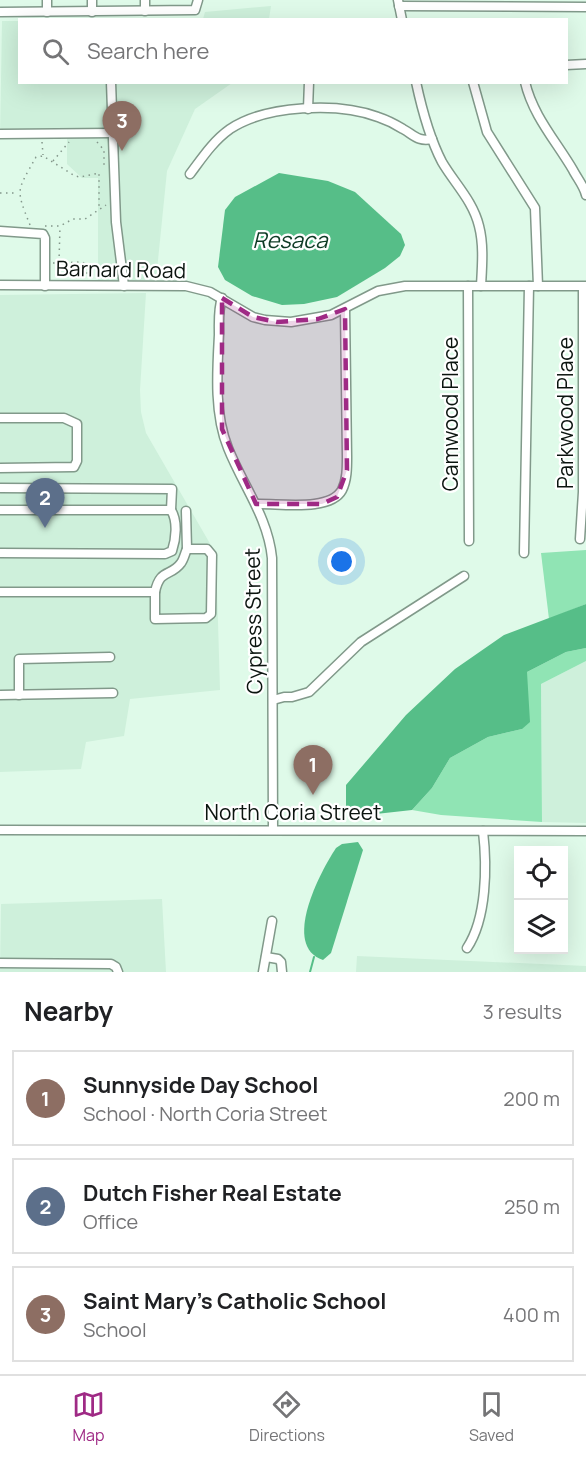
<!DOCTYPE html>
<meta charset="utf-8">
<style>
body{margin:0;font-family:Manrope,sans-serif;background:#f6f6f6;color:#202124}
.controls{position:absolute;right:18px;bottom:18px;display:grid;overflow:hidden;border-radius:0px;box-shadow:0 6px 24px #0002}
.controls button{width:54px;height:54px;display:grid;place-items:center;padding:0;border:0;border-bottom:2px solid #e0e0e0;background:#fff;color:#202124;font:30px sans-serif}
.you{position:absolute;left:342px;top:562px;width:21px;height:21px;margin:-15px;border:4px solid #fff;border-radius:50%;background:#1a73e8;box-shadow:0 0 0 9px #1a73e833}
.badge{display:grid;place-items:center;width:39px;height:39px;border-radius:50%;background:#9f2a85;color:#fff;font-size:20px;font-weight:700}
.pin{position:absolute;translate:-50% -50px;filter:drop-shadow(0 2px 3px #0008)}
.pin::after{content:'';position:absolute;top:32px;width:21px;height:18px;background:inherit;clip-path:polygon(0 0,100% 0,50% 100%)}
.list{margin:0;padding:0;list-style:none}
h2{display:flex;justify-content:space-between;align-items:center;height:78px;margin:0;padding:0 24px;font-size:26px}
h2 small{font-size:20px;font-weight:400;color:#757577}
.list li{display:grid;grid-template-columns:39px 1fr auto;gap:18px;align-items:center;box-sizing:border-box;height:96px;margin:0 12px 12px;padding:0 12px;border:2px solid #e0e0e0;border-radius:0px}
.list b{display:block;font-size:22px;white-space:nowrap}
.list p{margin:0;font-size:20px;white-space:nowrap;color:#757577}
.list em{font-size:20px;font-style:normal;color:#757577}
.icon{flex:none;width:33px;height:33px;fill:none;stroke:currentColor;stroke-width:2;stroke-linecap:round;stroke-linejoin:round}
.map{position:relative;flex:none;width:586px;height:972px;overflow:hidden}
.search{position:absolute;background:#fff;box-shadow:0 6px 24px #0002;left:18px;right:18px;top:18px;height:66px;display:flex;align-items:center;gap:15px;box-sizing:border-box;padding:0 21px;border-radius:0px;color:#757577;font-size:22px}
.sheet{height:402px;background:#fff}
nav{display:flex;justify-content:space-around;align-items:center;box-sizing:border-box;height:84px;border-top:2px solid #e0e0e0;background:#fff;font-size:16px;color:#757577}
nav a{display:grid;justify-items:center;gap:3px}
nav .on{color:#9f2a85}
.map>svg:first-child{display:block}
.built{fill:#cef0db}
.green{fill:#90e4b4}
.water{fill:#56be88}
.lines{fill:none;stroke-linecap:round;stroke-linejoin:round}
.stream{stroke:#56be88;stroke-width:2}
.minor-casing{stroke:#81998a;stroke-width:11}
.path{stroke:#83968a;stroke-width:1.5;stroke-dasharray:1.5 4.5;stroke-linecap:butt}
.minor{stroke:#fff;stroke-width:8}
.marked{fill:#9f2a85;fill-opacity:0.2;stroke:#9f2a85;stroke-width:4.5;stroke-dasharray:12 8;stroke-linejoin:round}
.labels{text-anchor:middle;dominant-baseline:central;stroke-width:4.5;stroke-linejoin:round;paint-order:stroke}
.street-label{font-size:21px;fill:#0b140f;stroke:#fff}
.water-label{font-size:22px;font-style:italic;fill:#0e3b25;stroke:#fff}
</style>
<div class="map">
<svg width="586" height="972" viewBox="0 0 586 972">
<rect width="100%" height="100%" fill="#dffae9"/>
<g class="built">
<polygon points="271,6 269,19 203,19 205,12"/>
<polygon points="2,21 19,21 20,82 232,83 195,109 167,171 156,280 98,280 98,178 82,178 67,164 67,136 0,137"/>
<polygon points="146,293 140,390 141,412 146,433 216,554 220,690 130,699 124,736 86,742 81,769 0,772 0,295"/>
<polygon points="586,661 586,823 542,822 541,684"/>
<polygon points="162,899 166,972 0,972 1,904"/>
<polygon points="357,956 586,966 586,972 356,972"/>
</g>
<g class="green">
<polygon points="586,550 586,604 549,619 541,553"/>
<polygon points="586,648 586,661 541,684 542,822 441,815 412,810 432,788 450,758 488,737 522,729 527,694 527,672 566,652"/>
</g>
<g class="water">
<polygon points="279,173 328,181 355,192 401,234 405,245 400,256 385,268 337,297 304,304 282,305 252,296 225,280 218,267 225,210 235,197"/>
<polygon points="586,604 586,648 566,652 527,672 530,722 522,729 488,737 450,758 432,788 412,810 358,816 346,810 346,785 406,715 455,669 504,635"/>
<path d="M358 842 363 850 331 953 323 960C281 946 320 872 336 848L342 844Z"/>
</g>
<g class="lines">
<polyline class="stream" points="310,972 314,957"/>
<g class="minor-casing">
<g id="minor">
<polyline points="47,0 47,12"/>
<polyline points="92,0 92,12"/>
<polyline points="145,0 145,11"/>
<polyline points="398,0 402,20"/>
<polyline points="399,6 586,7"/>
<polyline points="0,12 195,10 198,0"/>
<polyline points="566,65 586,64"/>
<polyline points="111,82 116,222 124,286"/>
<path d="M416 82C422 110 429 137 442 162 455 184 473 201 479 226 484 245 482 267 481 286"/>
<polyline points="473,82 487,132 535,208 538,286"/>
<path d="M525 82C533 116 556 141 573 170 577 178 584 186 586 195"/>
<polyline points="308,109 309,82"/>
<polyline points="0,134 113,133"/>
<path d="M190 174C202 158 213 141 230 129 266 105 338 102 378 117 387 120 395 124 403 129 414 135 418 142 432 139"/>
<polyline points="0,231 43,234 45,238 45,286"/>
<polyline points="0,285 186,286 210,292 253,317 265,320 291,322 331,315 378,291 405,286 586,286"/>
<polyline points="468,286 469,541"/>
<path d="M222 298C218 309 219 323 219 335 217 371 214 414 228 448 243 486 268 517 272 558L273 830"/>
<polyline points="0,418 64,418 77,424 77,461 74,467 0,468"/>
<polyline points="0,488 172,489 171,510 0,510"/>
<path d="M256 504C279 503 330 512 342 490 347 480 347 468 347 457L345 309"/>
<polyline points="580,539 583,492 583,287"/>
<path d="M0 553 165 554 172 551C176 539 178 521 171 510"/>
<polyline points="524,553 529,286"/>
<polyline points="0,592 155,592 155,619 206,618 211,614 212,555 207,549 187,549 186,511"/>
<path d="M155 592C160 568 171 577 181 563 184 559 185 553 187 549"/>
<polyline points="0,695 113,693"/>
<polyline points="19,695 19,659 110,657"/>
<polyline points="273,700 284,697 292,697 309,692 361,642 464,576"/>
<polyline points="0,830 586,831"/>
<path d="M467 948C487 918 487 866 483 831"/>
<polyline points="266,957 278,959 281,962 282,972"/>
<polyline points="0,963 111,964 116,967 118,972"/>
<polyline points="263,972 272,921"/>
</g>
</g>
<g class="path">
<polyline points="42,142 43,155"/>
<polyline points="97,142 104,150 104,165"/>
<polyline points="53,161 69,142"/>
<polyline points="0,193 18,193"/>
<path d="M30 225C15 187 17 192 36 157L43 156 75 176 80 177 99 173V210"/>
<polyline points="45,226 60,226 73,219 85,219 106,205"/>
<polyline points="59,262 60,226"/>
<polyline points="53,263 82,262 87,265 87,276"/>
</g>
<use href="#minor" class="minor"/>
</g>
<path class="marked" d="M222 298 253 317 277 322 318 319 345 309 347 470 337 497 322 504H256L222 429Z"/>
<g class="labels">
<g class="street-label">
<text transform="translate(121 269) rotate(1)">Barnard Road</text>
<text transform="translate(565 413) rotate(-90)">Parkwood Place</text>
<text transform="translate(450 414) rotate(-90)">Camwood Place</text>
<text transform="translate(253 621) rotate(-91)">Cypress Street</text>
<text x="293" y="812">North Coria Street</text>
</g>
<g class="water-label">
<text x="290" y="240">Resaca</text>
</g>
</g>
</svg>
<div class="controls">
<button><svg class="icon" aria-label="locate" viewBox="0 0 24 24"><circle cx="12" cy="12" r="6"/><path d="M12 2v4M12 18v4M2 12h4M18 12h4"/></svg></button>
<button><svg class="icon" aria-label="layers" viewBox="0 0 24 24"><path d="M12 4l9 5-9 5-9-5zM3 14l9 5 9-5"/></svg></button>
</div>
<div class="you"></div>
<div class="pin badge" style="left:313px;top:795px;background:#8d6e63">1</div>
<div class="pin badge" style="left:45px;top:528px;background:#5c6f8a">2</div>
<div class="pin badge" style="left:122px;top:151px;background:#8d6e63">3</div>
<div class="search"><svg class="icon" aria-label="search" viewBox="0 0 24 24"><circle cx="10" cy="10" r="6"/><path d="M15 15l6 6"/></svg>Search here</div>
</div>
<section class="sheet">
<h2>Nearby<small>3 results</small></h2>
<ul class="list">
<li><span class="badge" style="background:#8d6e63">1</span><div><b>Sunnyside Day School</b><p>School · North Coria Street</p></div><em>200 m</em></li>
<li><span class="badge" style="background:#5c6f8a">2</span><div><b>Dutch Fisher Real Estate</b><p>Office</p></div><em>250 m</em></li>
<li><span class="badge" style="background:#8d6e63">3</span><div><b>Saint Mary's Catholic School</b><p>School</p></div><em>400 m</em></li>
</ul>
</section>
<nav>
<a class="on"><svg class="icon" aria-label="map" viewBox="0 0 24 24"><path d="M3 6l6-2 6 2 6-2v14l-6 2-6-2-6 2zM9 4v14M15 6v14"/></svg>Map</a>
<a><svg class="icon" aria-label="directions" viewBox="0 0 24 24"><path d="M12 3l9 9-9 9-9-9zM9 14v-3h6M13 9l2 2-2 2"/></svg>Directions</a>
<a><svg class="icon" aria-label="saved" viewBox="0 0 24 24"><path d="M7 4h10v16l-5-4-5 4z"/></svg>Saved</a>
</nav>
